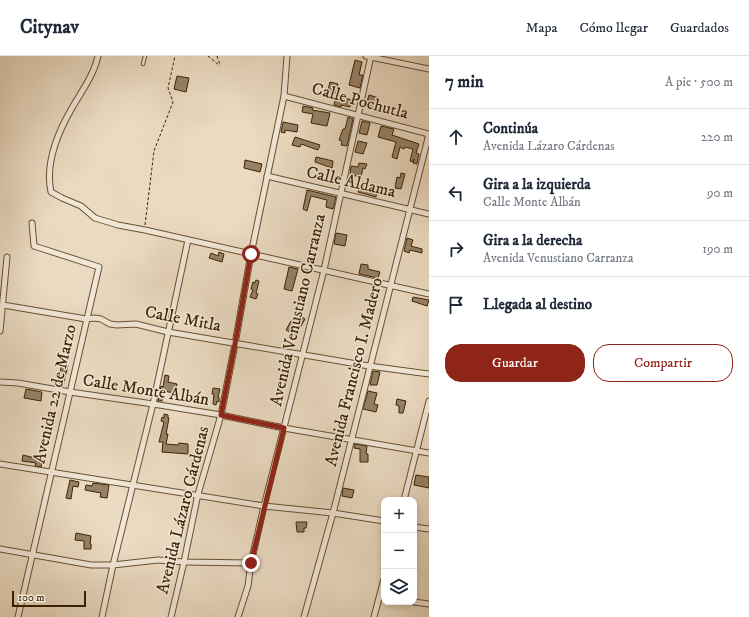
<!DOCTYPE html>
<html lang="es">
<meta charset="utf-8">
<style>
body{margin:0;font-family:"IM FELL DW Pica",serif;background:#f2f2f3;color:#1f2937}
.controls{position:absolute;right:12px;bottom:12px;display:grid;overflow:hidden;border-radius:8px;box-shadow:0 2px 6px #0003}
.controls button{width:36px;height:36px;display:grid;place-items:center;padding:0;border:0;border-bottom:1px solid #e0e1e3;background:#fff;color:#1f2937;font:20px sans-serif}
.scale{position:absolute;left:12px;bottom:10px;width:74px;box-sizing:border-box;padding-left:4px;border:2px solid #3c2203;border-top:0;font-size:11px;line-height:14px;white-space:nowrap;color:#3c2203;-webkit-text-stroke:3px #f1e7d7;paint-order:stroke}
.stop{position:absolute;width:12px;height:12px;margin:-9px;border:3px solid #8f2418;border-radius:50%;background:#fff}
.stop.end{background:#8f2418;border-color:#fff;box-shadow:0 1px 4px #0008}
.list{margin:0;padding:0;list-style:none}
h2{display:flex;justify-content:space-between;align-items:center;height:52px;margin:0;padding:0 16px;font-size:17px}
h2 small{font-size:13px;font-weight:400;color:#747a83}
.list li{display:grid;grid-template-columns:26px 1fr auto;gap:12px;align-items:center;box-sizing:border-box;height:56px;padding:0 16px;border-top:1px solid #e0e1e3}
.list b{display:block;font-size:15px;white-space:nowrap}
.list p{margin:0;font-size:13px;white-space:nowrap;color:#747a83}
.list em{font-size:13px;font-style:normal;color:#747a83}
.actions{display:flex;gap:8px;padding:12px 16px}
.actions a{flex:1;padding:9px 0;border:1px solid #8f2418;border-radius:16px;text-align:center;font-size:14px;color:#8f2418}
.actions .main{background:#8f2418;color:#fff}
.icon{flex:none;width:22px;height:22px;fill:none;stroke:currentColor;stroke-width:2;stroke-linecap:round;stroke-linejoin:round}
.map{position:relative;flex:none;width:429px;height:561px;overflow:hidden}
header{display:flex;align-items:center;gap:24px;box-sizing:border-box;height:56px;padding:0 20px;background:#fff;border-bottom:1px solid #e0e1e3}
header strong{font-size:19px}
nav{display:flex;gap:22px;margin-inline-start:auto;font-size:14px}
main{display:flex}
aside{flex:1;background:#fff}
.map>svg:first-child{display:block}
.building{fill:#968266;stroke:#3c2203}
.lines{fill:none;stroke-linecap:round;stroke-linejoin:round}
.service-casing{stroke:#685032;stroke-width:4.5}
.minor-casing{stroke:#685032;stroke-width:7}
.path{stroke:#3c2203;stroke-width:1;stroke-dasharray:3 2;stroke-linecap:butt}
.service{stroke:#f1e7d7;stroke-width:2.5}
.minor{stroke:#f1e7d7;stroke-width:5}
.route{stroke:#8f2418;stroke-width:5}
.labels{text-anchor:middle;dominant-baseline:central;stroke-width:3;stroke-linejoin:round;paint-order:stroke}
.street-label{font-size:17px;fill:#3c2203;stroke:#f1e7d7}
</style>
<header>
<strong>Citynav</strong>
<nav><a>Mapa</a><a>Cómo llegar</a><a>Guardados</a></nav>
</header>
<main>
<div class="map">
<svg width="429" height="561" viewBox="0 0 429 561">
<rect width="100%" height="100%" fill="#eadac1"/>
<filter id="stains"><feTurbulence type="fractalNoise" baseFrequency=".005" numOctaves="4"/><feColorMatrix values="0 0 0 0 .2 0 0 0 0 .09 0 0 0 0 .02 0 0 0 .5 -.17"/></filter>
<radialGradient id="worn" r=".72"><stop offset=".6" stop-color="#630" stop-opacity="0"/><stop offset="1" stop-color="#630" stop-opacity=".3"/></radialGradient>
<g class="building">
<polygon points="355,4 362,6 359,19 363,19 360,32 349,29"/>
<polygon points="177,20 189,22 186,36 174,33"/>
<polygon points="330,26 338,28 335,38 327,37"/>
<polygon points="369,39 379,42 377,52 366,49"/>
<polygon points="336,40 352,44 350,51 341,49 341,51 334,49"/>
<polygon points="303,50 313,52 312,54 330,57 327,70 311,67 313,58 302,56"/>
<polygon points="348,61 353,63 347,90 341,89 342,85 339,84 343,73 345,73"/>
<polygon points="362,65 370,67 367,79 359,77"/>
<polygon points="283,66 298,69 297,76 285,74 285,77 281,76"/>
<polygon points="381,70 394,73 392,79 419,88 416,97 419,98 417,108 413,107 414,103 413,106 410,105 413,93 405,91 404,93 400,91 397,103 392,101 396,86 378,81"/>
<polygon points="295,81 320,89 318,94 301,88 300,91 292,89"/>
<polygon points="358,85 367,87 363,98 355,96"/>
<polygon points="316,101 333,105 332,112 315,106"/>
<polygon points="245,104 262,108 260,116 244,112"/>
<polygon points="359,107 367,108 365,113 363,112 361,121 350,119 351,110 358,111"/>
<polygon points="401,117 405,118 401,133 395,132 397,121 400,122"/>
<polygon points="360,130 377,135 376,141 358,136"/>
<polygon points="307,134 336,141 333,153 326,151 327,144 311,140 307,155 303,153"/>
<polygon points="336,177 347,179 345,190 334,188"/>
<polygon points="407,182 413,184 411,190 422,193 422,197 410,194 409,197 404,195"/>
<polygon points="219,196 224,198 222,206 209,202 211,197 218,200"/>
<polygon points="361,208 368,209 368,213 380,216 378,222 359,218"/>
<polygon points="289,211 298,213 292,235 284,233"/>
<polygon points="256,224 259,225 256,237 258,238 256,243 250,241 253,234 251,233 253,226 255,227"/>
<polygon points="413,241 429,244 427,250 412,245"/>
<polygon points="302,261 305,263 296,279 286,274 291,265 297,269"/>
<polygon points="62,308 68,309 63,330 59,329 60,325 58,324"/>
<polygon points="373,315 380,316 377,329 370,329"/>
<polygon points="165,319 169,320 168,326 177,328 175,337 163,335 162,345 158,345 161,330 163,331"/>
<polygon points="213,332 220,333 218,341 219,341 219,346 217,345 216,349 213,348 214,338 212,338"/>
<polygon points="26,333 42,336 41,345 24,342"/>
<polygon points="368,335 377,337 374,348 378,349 376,356 363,353"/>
<polygon points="397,343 406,345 403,357 399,357 399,350 396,349"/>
<polygon points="164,358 168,359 168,362 169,362 166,378 168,378 166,388 178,389 179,387 188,388 188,398 162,396 163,386 159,386 164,366 161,365 162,361 164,362"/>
<polygon points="355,388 367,390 366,398 368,398 368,406 360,406 360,393 354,392"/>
<polygon points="23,399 43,404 41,411 35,410 36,407 22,405"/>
<polygon points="416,419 429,421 429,432 414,429"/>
<polygon points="70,424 79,426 78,431 73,430 71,443 66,442"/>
<polygon points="93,427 109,429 107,442 100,441 101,437 85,434 86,429 92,430"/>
<polygon points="343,432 354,434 352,442 342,440"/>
<polygon points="296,466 307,466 306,472 304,472 304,476 297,476"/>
<polygon points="76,477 91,480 90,488 91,488 91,493 84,493 84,485 75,484"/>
</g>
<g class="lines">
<g class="service-casing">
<polyline id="service" points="143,8 145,0"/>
</g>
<g class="minor-casing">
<g id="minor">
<path d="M98 0C94 19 81 36 72 52 58 76 45 108 51 136L62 142 81 150 95 162 118 169 145 174 429 238"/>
<polyline points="366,0 429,13"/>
<polyline points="284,40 429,78"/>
<polyline points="267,120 429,158"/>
<polyline points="3,249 86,263 95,262 101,263 110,268 117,269 136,268 168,276 369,310 429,318"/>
<polyline points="0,275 7,201"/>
<polyline points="0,326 18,327 70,336 153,348 221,359 284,372 429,397"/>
<polyline points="0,408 264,450 333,457 384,465"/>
<polyline points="404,444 429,345"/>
<polyline points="414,471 429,473"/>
<polyline points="0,493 91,509 113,509 158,504 184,506 251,507"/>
<polyline points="414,546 429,548"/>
<polyline points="18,561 99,211 34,190 32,167"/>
<polyline points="102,561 113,509 153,348 188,184"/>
<polyline points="171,561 184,506 198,438 221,359 235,288 251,198 284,40 287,0"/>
<polyline points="238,561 248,530 251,507 264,450 324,214 371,0"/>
<polyline points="304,561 333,457 429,78"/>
<polyline points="374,561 384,523"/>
</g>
</g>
<g class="path">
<polyline points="208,0 220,10"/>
<polyline points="217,0 220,9"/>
<polyline points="145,169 154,95 173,46 168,32 175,0"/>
</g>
<use href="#service" class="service"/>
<use href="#minor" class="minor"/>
</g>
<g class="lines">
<polyline class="route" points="251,507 284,372 221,359 235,288 251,198"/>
</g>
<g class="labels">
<g class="street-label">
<text transform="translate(360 45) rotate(15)">Calle Pochutla</text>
<text transform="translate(351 126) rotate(13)">Calle Aldama</text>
<text transform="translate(298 254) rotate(-77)">Avenida Venustiano Carranza</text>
<text transform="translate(183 263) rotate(11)">Calle Mitla</text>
<text transform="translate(354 316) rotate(-76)">Avenida Francisco I. Madero</text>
<text transform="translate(146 334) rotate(9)">Calle Monte Albán</text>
<text transform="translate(55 338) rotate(-77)">Avenida 22 de Marzo</text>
<text transform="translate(183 454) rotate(-76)">Avenida Lázaro Cárdenas</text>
</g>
</g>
<rect width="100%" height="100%" filter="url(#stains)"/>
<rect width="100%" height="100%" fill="url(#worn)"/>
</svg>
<div class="controls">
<button>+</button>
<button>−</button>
<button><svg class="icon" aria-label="layers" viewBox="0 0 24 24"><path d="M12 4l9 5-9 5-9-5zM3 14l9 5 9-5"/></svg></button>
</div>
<div class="scale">100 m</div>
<div class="stop" style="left:251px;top:198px"></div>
<div class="stop end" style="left:251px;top:507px"></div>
</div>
<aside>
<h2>7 min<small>A pie · 500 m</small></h2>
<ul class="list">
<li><svg class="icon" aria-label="ahead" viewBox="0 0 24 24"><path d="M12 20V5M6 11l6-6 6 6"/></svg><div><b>Continúa</b><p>Avenida Lázaro Cárdenas</p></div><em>220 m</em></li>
<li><svg class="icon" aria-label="left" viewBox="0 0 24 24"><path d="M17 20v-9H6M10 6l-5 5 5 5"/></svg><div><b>Gira a la izquierda</b><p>Calle Monte Albán</p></div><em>90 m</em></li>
<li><svg class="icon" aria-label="right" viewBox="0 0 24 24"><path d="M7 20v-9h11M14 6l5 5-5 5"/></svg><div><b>Gira a la derecha</b><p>Avenida Venustiano Carranza</p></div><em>190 m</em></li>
<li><svg class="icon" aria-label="arrive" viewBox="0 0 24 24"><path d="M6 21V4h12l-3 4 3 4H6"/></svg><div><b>Llegada al destino</b></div></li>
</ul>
<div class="actions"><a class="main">Guardar</a><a>Compartir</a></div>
</aside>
</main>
